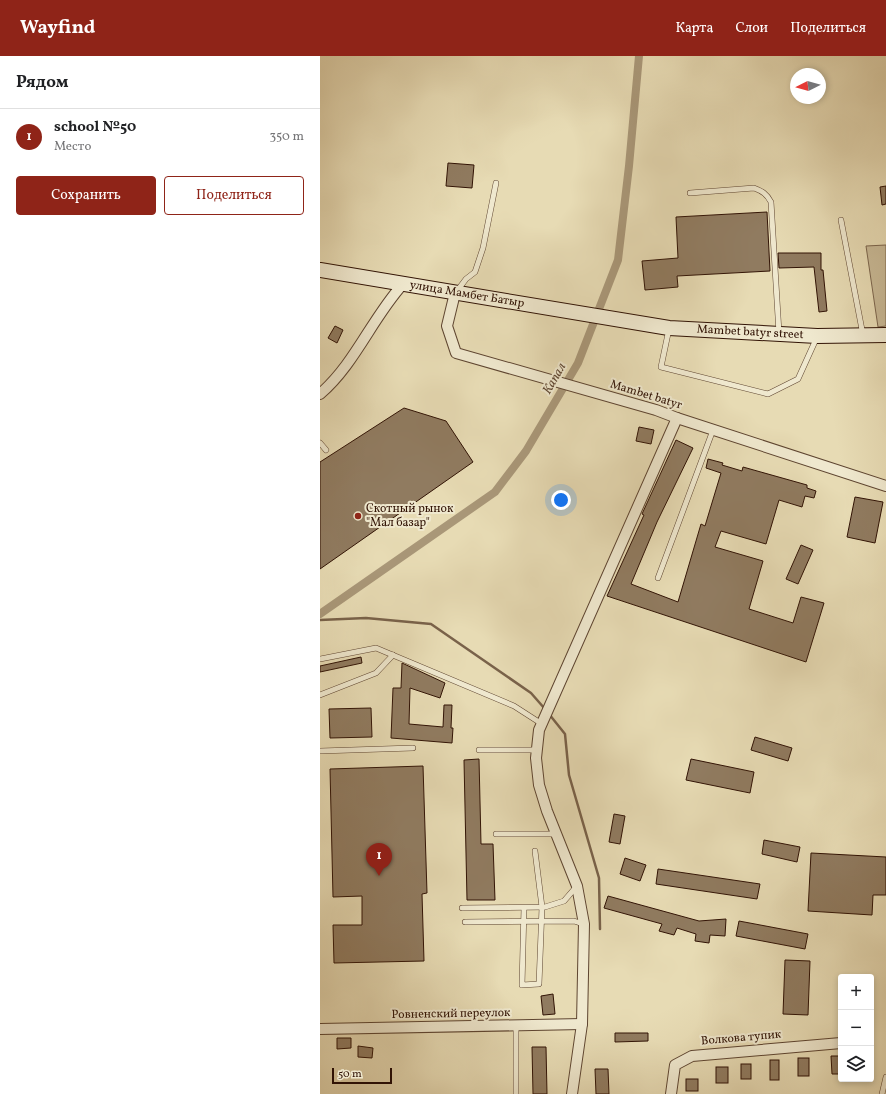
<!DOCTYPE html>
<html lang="ru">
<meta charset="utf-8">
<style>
body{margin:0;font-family:Vollkorn,serif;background:#f2f2f2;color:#202124}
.controls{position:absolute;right:12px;bottom:12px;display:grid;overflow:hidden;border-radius:4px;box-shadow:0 2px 6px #0003}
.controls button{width:36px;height:36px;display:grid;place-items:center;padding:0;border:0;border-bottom:1px solid #e0e0e0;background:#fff;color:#202124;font:20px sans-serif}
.compass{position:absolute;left:470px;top:12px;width:36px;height:36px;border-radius:50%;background:#fff;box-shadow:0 2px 6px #0003;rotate:264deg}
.scale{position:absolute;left:12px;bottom:10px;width:60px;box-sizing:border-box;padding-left:4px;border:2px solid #311305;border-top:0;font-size:11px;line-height:14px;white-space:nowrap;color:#311305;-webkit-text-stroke:3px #efe8ce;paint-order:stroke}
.you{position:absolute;left:241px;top:444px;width:14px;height:14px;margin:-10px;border:3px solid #fff;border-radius:50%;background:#1a73e8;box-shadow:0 0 0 6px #1a73e833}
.badge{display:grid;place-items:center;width:26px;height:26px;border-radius:50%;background:#8f2418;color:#fff;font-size:13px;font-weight:700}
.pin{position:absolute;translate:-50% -33px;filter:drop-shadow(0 1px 2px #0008)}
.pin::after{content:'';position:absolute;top:21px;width:14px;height:12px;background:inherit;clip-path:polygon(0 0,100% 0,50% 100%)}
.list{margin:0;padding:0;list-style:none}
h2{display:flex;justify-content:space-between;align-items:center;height:52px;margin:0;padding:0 16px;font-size:17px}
h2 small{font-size:13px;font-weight:400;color:#757577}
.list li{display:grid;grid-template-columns:26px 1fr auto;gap:12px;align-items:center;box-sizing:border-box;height:56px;padding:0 16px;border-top:1px solid #e0e0e0}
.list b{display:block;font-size:15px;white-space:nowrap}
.list p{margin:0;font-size:13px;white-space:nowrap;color:#757577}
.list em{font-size:13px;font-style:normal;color:#757577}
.actions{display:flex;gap:8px;padding:12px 16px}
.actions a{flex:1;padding:9px 0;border:1px solid #8f2418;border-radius:4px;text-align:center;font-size:14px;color:#8f2418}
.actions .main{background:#8f2418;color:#fff}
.icon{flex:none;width:22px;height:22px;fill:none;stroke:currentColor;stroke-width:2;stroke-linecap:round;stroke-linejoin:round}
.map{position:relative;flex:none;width:566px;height:1038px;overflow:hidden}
header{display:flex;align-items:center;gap:24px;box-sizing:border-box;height:56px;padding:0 20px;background:#8f2418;color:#fff}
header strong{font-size:19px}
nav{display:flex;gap:22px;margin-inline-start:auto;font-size:14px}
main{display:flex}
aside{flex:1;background:#fff}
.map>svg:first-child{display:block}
.green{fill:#c8b996;stroke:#7c664e}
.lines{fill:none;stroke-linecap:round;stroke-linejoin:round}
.stream{stroke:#79624a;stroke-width:2.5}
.canal{stroke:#a99778;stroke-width:8}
.building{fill:#907b60;stroke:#311305}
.lane-casing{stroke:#5e4531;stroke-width:6}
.street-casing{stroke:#5e4531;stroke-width:12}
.secondary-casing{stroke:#311305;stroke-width:16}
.lane{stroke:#efe8ce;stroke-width:5}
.street{stroke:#efe8ce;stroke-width:10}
.secondary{stroke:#efe8ce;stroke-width:14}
.poi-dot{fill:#8f2418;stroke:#efe8ce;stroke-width:1.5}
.labels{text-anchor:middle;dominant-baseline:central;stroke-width:4;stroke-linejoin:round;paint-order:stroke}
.street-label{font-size:12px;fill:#311305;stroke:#efe8ce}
.poi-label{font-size:12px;fill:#311305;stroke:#efe8ce;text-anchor:start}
.water-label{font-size:13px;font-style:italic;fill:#614833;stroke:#efe8ce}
</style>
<header>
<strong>Wayfind</strong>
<nav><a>Карта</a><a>Слои</a><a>Поделиться</a></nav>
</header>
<main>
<aside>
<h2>Рядом<small></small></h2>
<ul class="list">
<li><span class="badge">1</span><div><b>school №50</b><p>Место</p></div><em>350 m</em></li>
</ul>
<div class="actions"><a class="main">Сохранить</a><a>Поделиться</a></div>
</aside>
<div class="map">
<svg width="566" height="1038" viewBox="0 0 566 1038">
<rect width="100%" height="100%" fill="#e7dbb4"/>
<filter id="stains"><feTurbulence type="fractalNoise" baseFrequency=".005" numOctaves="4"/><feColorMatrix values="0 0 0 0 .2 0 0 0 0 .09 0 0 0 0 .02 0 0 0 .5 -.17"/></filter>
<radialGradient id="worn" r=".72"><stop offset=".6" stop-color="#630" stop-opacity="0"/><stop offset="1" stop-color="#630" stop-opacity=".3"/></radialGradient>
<polygon class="green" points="566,189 566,270 558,271 546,190"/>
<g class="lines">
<g class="stream">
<polyline points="0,564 46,562 111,568 211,637 225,653"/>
<polyline points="229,658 245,678 249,719 279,822 280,873"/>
</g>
<polyline class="canal" points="0,558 175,436 206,395 258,307 298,204 309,110 319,0"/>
</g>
<g class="building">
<polygon points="128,107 154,109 152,132 126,130"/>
<polygon points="566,130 566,148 562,149 560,131"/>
<polygon points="447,156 450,215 357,220 358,231 325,234 322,205 358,202 356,161"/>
<polygon points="458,197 501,197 501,214 503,214 507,255 499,256 494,211 459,212"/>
<polygon points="15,270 23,274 17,287 8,282"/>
<polygon points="84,352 126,365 153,406 0,513 0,406"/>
<polygon points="319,371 334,374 331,388 316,385"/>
<polygon points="356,384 373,392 337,466 311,528 358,546 381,468 385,470 401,417 386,412 388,403 403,407 402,409 422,415 423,411 487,429 487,432 496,435 494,442 485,440 482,451 459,444 446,488 401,475 395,491 443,505 429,553 473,567 481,541 504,547 486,606 287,540 324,459 322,458"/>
<polygon points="535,441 563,446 555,487 527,481"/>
<polygon points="481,489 493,494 478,528 466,523"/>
<polygon points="41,601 42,607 0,616 0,610"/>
<polygon points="82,607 125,627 120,642 90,632 89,668 123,671 124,649 132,649 131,672 133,672 132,687 71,682 73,632 81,632"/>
<polygon points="51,652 52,681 10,682 9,653"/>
<polygon points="435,681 472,692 468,705 431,694"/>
<polygon points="159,703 161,788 173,788 175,844 147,844 144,704"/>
<polygon points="371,703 434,716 430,737 366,724"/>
<polygon points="103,710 107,837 102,838 104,905 14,907 13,869 42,869 42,840 13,841 10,713"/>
<polygon points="294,758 305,760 300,788 289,786"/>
<polygon points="444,784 480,791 477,806 442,798"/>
<polygon points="491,797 566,801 566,839 553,839 552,859 488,855"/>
<polygon points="305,802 326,809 320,825 300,818"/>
<polygon points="338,813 440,828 437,843 336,828"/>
<polygon points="288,840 379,865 406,863 405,880 390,879 389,887 375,885 376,878 357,872 354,879 339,875 342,868 284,852"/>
<polygon points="419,865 488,878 485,893 416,880"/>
<polygon points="465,904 490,905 488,959 463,958"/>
<polygon points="233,938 235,958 223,959 221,940"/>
<polygon points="295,977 328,977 328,985 295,986"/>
<polygon points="17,982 31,982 31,992 17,993"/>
<polygon points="38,990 53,992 52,1002 38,1001"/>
<polygon points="212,991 226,991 227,1038 213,1038"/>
<polygon points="511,1000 521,1000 521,1018 512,1018"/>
<rect x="478" y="1002" width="11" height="18"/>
<rect x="450" y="1004" width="9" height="20"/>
<rect x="421" y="1008" width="10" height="15"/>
<rect x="396" y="1011" width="12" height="16"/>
<polygon points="275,1013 288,1013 289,1038 276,1038"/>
<rect x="366" y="1023" width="12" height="12"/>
</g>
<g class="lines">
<g class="lane-casing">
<g id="lane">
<path d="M370 137 434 132C442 135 447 138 451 146L459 277"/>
<polyline points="521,164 543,279"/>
<polyline points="137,235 146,223 155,216 163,192 176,127"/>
<polyline points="349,273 341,311 448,338 478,323 497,281"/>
<polyline points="0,387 6,394"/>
<polyline points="338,522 393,374"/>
<polyline points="0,603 56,592 194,650 222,668"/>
<polyline points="0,639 56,617 73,599"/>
<polyline points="159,694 217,694"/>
<polyline points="0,695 93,692"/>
<polyline points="176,778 237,778"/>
<polyline points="142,852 225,851 244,845 257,830"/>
<polyline points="204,852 202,929 219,928 222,851 215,795"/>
<polyline points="145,866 254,865 263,868"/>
<polyline points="196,1038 196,970"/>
<polyline points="562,1038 566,1021"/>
</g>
</g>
<g class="street-casing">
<g id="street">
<polyline points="135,237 127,270 136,297 336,354 357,362 566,430"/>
<path d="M0 338C35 308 52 262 83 228"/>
<polyline points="0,973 262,968"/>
<polyline points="252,1038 262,968 264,868 257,830 227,755 219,729 216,702 219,674 357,362"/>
<polyline points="351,1038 355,1009 372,1000 521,987"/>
</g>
</g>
<g class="secondary-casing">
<g id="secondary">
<path id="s1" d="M0 214 349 272 497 280 566 279"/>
</g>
</g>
<use href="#lane" class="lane"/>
<use href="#street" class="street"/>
<use href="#secondary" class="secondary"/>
</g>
<circle class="poi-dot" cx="38" cy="460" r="4"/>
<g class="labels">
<g class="street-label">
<text stroke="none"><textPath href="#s1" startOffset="149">улица Мамбет Батыр</textPath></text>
<text stroke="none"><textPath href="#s1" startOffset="435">Mambet batyr street</textPath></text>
<text transform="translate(326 339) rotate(17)">Mambet batyr</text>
<text transform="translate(131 958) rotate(-1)">Ровненский переулок</text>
<text transform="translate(421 982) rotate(-5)">Волкова тупик</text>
</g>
<g class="poi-label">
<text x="46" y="453">Скотный рынок<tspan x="46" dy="14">"Мал базар"</tspan></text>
</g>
<g class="water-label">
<text transform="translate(235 323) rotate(-60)">Капал</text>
</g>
</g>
<rect width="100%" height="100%" filter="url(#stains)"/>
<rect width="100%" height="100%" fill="url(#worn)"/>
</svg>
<div class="controls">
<button>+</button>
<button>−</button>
<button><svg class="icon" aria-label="layers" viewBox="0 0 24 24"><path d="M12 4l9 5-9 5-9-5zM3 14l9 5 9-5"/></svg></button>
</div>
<svg class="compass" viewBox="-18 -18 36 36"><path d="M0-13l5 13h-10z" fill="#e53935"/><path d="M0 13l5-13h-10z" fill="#757577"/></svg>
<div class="scale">50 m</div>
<div class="you"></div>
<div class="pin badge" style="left:59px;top:820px">1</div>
</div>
</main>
